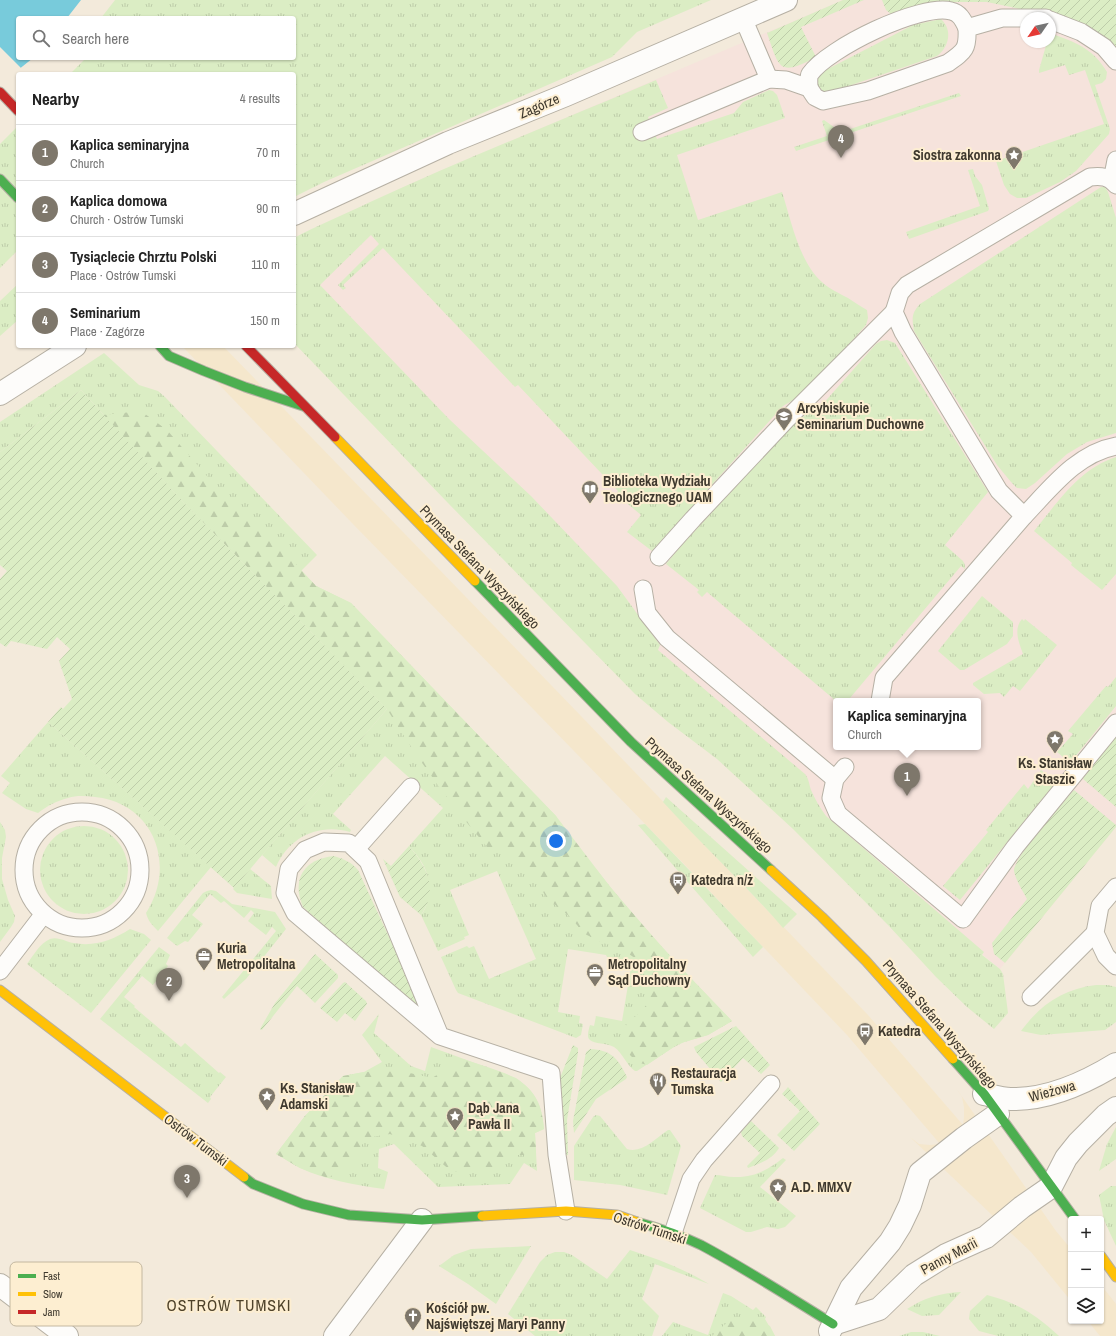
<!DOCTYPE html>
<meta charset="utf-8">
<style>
body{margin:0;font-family:"Archivo Narrow",sans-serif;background:#f6f6f6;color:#222}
.controls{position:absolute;right:12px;bottom:12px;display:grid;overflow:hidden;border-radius:4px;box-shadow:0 1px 3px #0004}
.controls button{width:36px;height:36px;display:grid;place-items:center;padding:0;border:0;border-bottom:1px solid #e0e0e0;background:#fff;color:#222;font:20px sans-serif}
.compass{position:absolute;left:1020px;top:12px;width:36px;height:36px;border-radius:50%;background:#fff;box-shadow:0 1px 3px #0004;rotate:236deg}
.you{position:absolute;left:556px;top:841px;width:14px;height:14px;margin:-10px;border:3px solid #fff;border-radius:50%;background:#1a73e8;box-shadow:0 0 0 6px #1a73e833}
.badge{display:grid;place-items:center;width:26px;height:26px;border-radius:50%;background:#7e776b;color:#fff;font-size:13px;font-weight:700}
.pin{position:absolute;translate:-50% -33px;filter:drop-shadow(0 1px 2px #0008)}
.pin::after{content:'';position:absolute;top:21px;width:14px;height:12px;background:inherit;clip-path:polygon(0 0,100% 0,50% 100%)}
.popup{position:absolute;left:833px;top:698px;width:148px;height:52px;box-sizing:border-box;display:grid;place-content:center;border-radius:4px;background:#fff;filter:drop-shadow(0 1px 3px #0005);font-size:13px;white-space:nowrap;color:#767676}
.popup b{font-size:15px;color:#222}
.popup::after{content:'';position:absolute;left:50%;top:100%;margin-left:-8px;border:8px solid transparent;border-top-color:#fff}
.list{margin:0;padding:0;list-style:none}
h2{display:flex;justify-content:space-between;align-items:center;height:52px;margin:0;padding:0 16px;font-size:17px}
h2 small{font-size:13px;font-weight:400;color:#767676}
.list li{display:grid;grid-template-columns:26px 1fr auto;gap:12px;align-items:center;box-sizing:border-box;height:56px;padding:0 16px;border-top:1px solid #e0e0e0}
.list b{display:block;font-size:15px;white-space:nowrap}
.list p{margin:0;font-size:13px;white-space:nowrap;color:#767676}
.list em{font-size:13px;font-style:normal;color:#767676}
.icon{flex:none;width:22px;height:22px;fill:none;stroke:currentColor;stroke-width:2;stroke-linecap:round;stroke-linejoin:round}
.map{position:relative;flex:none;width:1116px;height:1336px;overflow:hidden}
.search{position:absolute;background:#fff;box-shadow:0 1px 3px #0004;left:16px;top:16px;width:280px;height:44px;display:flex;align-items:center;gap:10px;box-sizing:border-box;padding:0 14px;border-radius:4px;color:#767676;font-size:15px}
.panel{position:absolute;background:#fff;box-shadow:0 1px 3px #0004;left:16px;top:72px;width:280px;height:276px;border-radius:4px}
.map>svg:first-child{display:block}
.built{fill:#f5e7cc}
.education{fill:#f6e3dc;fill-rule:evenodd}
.grass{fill:url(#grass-tufts)}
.forest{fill:url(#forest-firs)}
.garden{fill:url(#garden-furrows)}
.water{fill:#78cbdb}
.pier{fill:#f3eadb}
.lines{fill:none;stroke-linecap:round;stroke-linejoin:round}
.lane-casing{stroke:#b6b0a4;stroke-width:19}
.street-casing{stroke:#b6b0a4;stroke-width:24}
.fast-casing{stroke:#b6b0a4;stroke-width:11}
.slow-casing{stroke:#b6b0a4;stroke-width:11}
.jam-casing{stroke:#b6b0a4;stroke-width:11}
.lane{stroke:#fdfcfa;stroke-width:17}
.street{stroke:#fdfcfa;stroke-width:22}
.fast{stroke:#4caf50;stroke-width:9}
.slow{stroke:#ffc107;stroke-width:9}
.jam{stroke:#c62828;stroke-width:9}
.labels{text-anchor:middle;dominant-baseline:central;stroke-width:4;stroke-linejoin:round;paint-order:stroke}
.street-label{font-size:14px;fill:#3f392e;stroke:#fdeed1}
.poi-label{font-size:14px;font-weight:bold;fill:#3f392e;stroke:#fdeed1;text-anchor:start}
.quarter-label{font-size:16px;letter-spacing:1px;fill:#4e422a;stroke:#fdeed1}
.key{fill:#fdeed1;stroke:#c4b8a0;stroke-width:1}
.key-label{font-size:11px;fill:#3f392e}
</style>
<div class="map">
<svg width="1116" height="1336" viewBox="0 0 1116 1336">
<defs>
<pattern id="grass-tufts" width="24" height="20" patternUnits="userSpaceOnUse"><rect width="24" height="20" fill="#dbedc4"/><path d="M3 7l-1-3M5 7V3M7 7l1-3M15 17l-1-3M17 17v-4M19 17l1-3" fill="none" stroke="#bdcca9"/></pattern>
<pattern id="forest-firs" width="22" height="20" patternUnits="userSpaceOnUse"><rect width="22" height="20" fill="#dbedc4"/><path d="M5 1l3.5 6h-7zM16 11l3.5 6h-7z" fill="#bdcca9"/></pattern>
<pattern id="garden-furrows" width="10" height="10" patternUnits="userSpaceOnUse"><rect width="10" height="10" fill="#dbedc4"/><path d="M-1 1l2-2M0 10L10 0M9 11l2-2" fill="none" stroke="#bdcca9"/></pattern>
</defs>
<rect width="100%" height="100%" fill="#f3eadb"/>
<g class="built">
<polygon points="182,346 223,346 581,716 868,1015 963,1125 964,1117 964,1107 962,1097 956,1088 1056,1231 1071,1249 1071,1301 1031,1252 910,1137 919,1144 930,1145 940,1144 847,1035 685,865 352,523"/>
<polygon points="1101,1285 1116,1304 1116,1336 1100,1336 1088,1321 1101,1321"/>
</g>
<path class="education" d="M843 0H1116V827L1000 969 763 770 294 260 412 183ZM1026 18H1050V42H1026ZM836 701H978V747H836Z"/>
<g class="grass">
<polygon points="115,0 711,0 637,32 612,57 324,182 294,197 294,74 70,74 86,58 294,58 294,18 101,18"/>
<path d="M941 19C953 30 949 47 937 56L828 93C821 92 818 90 815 83L820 73 913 25Z"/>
<path d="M1055 35C1078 43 1094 50 1107 72L1106 79 1102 83 1095 85 1110 129 1109 134 1076 171 1060 182 1026 198H1017L1010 194 1004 185 996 161 1104 124 1085 70 1069 75 1065 65 1039 73V70L1047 42H1050V37Z"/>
<path d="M656 80 668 108 648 117 657 139 734 113 743 102 769 90 773 91 777 95 785 118 677 155 698 220 782 192C791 220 799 262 822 282 829 289 839 293 848 298 854 302 860 306 867 310L868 318 866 325 807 392 783 406 652 551 627 532 641 515 616 494 618 491 518 385 515 387 383 248 343 285 346 288 343 290 338 285 379 244 371 235 320 285 449 419 531 496 617 586 660 645 658 650 805 774C809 779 809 784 811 790 815 799 820 808 826 816L984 952 982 955 1000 969 1003 974 1008 1013 994 1029 967 1007 936 977 889 926 793 829 717 759 668 722 635 694 448 503 294 343V238C318 225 343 215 368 203 463 159 560 121 656 80Z"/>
<polygon points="959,93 961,96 796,151 794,147 827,136 822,121 824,120 841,132"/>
<polygon points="18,126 18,250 0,268 0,144"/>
<polygon points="973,169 975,176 982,185 989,209 988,211 909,239 906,232 980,206 968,170"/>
<path d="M1101 187H1105L1108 192 1116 218V433L1087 442 1067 454 1035 483 1026 489 1017 488 1011 482 997 465 914 331C912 318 911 314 920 304Z"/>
<polygon points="18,284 18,320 0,336 0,301"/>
<polygon points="887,340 895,343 988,492 945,545 963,561 965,565 965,569 961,566 850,698 847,701 836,701 707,592 702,597 697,592 699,590 666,564 680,547 797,420 821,406 876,344 881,341"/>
<path d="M104 353 139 385 158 391 165 397 317 555 301 571 316 586 351 603 556 816 583 871 596 869C638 923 685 972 732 1021L708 1035 684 1042 674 1047 637 1071H635C626 1065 623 1053 614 1047 607 1043 594 1044 590 1040 586 1037 589 1029 590 1025L594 1026 596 1016 622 1021 632 961 607 957 606 955 568 949 558 1012 580 1016 579 1023 583 1024 581 1035 576 1038 458 993 456 990 441 957 467 946 469 948 474 946 489 979 536 959 497 871 450 890 469 935 464 937 465 939 438 951 421 915C427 907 427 904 428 895 431 873 423 862 409 846L443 808 385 756 333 814 351 830 350 832C319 823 289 837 276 867L262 855 387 709 186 505 81 390 0 452V422Z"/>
<path d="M1116 457V574L1102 590 1071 565 1072 563 1034 531C1058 502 1079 469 1116 457Z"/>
<polygon points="982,596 1013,622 1013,636 1007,644 964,670 960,670 938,651"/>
<path d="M1022 619 1024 621 1025 619 1057 645 1020 691 1013 686 1004 697 1000 693 984 694 973 685V683L1023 654C1019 643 1013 629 1022 619Z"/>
<polygon points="1116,677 1116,706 1070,763 1057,752 1073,734 1068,731 1106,686 1108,687"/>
<path d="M48 722 211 867 158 931C152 925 148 921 146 913 177 865 154 803 95 797 86 796 77 795 68 798 56 801 47 806 38 813L26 809 2 793 10 783 1 776Z"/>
<polygon points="1041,770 1056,782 960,900 943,886 988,832 986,830 1024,784 1028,789"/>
<path d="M666 797 797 914 783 928C745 884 702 845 663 802Z"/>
<polygon points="0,822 5,830 6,837 2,858 2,879 8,900 15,916 14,922 11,927 0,942"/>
<polygon points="645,824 763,947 753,957 638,825"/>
<circle cx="84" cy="870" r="44"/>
<polygon points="250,869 271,886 272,899 237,893 233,889"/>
<polygon points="211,890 216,891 232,904 275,912 286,929 246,979 224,999 222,997 276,931 272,927 266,935 248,921 254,913 251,910 244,918 224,901 221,903 210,894 192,915 203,924 188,942 185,941 177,946 167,938 203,893 207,891"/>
<path d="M130 929 144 934 151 940 91 1013 27 964C33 956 40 943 50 939 58 936 66 942 74 943 94 947 113 940 130 929Z"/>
<polygon points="159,947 170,955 166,964 168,966 153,985 142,976 124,997 135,1006 134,1007 181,1047 185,1043 219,1073 220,1072 226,1077 210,1097 211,1099 208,1103 100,1019"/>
<path d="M1096 985H1108L1116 987V1022L1105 1030 1041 1035 1021 1031C1041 1004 1063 989 1096 985Z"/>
<path d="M379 1014 374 1033 411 1066 425 1071 431 1047 516 1078C536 1092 542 1104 544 1129L535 1133 537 1171 524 1163 510 1184 438 1187 394 1144 379 1149 378 1168 388 1172 384 1189C355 1185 326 1180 300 1168 292 1164 284 1158 276 1154L305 1116 343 1076 364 1072 382 1062 362 1035Z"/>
<path d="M596 1115 600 1116 627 1149C642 1154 656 1138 668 1130H670L681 1146 667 1195 620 1185 574 1180V1146L593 1117Z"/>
<polygon points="1116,1127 1116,1159 1099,1171 1107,1144"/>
<path d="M783 1158 786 1160 760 1187 796 1216 785 1227 778 1229 767 1227 751 1232H746L700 1208 715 1175C721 1175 727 1177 734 1177 753 1178 768 1170 783 1158Z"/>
<polygon points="1111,1186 1116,1186 1116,1246 1104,1220 1099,1195"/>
<polygon points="531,1246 496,1304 468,1284 439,1266 454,1255 471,1249"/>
<path d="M630 1250C658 1259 684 1269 709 1284L655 1264 642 1299 659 1316 652 1336H535L508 1314 540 1262 547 1255 555 1252H564L572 1255 607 1279Z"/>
<path d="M961 1292 939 1315 922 1316 907 1309C924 1298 940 1293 961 1292Z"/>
<polygon points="723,1293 731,1296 753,1310 756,1307 766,1317 765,1319 775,1336 662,1336 673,1322 708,1335"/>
<path d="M987 1295C1018 1303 1035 1314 1059 1336H998L979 1331 969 1319 970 1311Z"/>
<polygon points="911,1332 923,1332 940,1336 899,1336"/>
</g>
<g class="forest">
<path d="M141 411 167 430 233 506 280 547 316 586 351 603 556 816 611 888 673 960 732 1021 708 1035 678 1044 647 1065 637 1062 627 1052 622 1035 628 1021 641 1012 650 1000 646 977 635 958 618 947 603 943 585 934 569 916 548 899 536 882 527 864 511 850 488 848C451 805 416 757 387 709L186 505 103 415Z"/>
<path d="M463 1059C505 1074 540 1076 544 1129L535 1133 536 1155H516L491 1168 452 1172 422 1146 390 1134 365 1138 354 1161 328 1178 300 1168 276 1154 305 1116 343 1076 364 1072 401 1071 432 1078Z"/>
<polygon points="755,1317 770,1326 775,1336 712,1336 730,1320"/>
</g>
<g class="garden">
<path d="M843 0H864L801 27 816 57C778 78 779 67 767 33Z"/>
<polygon points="882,0 1116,0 1116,55 1048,15 987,2 956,2 931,4 898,14 891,14 886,10"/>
<polygon points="81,390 186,505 387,709 234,888 48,722 61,707 63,709 72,699 59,661 70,649 57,637 47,649 11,641 6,647 0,643 0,579 7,571 0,565 0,452"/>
<polygon points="1116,736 1116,807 1083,779 1085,774"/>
<path d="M1074 790 1116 825V827L1005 963 994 954 992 943 1027 899C1023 891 1016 881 1014 871 1012 859 1064 802 1074 790Z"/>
<path d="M409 846C427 867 439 890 421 915L400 897 383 859 391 866Z"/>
<path d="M334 856C344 859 351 862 358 870L419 1002V1005L416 1007 413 1006 303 907C291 879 304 859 334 856Z"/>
<polygon points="315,954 338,975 338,978 315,1003 297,986 262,1030 260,1029 275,1003"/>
<polygon points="345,982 366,1001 367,1004 355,1021 345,1013 337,1022 320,1008 343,983"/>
<polygon points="736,1026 770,1065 761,1074 743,1058 721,1082 696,1052 694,1047"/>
<polygon points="573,1045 578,1048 578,1053 567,1120 568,1155 565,1155 564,1120 560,1078"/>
<path d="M590 1049C611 1050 618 1058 627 1077L626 1079 596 1099 574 1133 573 1121 586 1052Z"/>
<polygon points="788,1087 820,1124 794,1151 777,1135 800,1111 782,1094"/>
<path d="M751 1121 779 1148C773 1159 759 1164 748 1168L747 1166 760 1153 742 1136 741 1132Z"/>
</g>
<polygon class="water" points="0,0 81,0 67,18 18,18 18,58 33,58 18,70 0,93"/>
<polygon class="pier" points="0,47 22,69 0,95"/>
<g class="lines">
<g class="lane-casing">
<g id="lane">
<polyline points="743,18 769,79"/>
<polyline points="1050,20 1081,32 1104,47 1116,61"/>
<path d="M809 88C809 84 808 77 810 74 828 48 921 3 951 11 960 13 963 20 967 28"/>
<path d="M642 132 769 79 786 80 809 88 815 97 823 101 868 91 948 63C965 51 968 49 967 28L1002 18H1046"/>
<polyline points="1112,181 1116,160"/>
<path d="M1116 185C1109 176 1101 176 1090 177L907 285 900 293 894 312 903 332 999 491 1024 516C1050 489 1077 453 1116 446"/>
<polyline points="659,557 693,519 787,419 894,312"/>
<polyline points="643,589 647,613 667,638 835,779"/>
<polyline points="880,701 884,678 1024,516"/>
<polyline points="845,767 835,779 831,798 838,814 963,919 1015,847 1116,723"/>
<circle cx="82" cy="870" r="58"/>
<polyline points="356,849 411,787"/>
<polyline points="1116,887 1100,906 1095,933 1106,956 1116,966"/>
<polyline points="0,971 43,915"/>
<polyline points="1031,997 1095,933"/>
<polyline points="440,1036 368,861 349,843 324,842 305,850 289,869 285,893 295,913 440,1036 551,1073 557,1155 566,1211"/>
<polyline points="673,1233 691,1179 704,1160 771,1084"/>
</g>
</g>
<g class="street-casing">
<g id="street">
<polyline points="294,214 448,143 566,95 786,0"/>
<polyline points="0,394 75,346"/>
<path d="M984 1094C993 1096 1002 1099 1011 1099 1048 1100 1085 1083 1116 1064"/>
<polyline points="0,1285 67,1336"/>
<polyline points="833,1324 879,1309 914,1275 946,1255 986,1237 1022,1207 1051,1187 1066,1158 1078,1143 1106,1115 1116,1108"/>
<polyline points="830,1331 851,1288 890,1242 900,1226 910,1205 920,1173 964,1138 998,1114"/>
<polyline points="335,1336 422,1220"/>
</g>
</g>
<g class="fast-casing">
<g id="fast">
<polyline points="0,179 18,198"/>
<polyline points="160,346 169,356 204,371 245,387 303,406"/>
<polyline points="475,581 631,742 771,870"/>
<polyline points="953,1059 984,1094 1075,1219"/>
<polyline points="244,1177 253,1184 303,1204 349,1215 422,1220 482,1216"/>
<path d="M637 1222C659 1228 680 1235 701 1245 746 1269 789 1297 833 1324"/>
</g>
</g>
<g class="slow-casing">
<g id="slow">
<polyline points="335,437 475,581"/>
<polyline points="771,870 822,917 866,961 953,1059"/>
<polyline points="0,990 244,1177"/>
<polyline points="482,1216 566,1211 617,1215 637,1222"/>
<polyline points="1101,1256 1116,1277"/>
</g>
</g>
<g class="jam-casing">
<g id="jam">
<polyline points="0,92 18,111"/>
<polyline points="246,346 335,437"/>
</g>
</g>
<use href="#lane" class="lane"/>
<use href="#street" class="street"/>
<use href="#fast" class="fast"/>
<use href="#slow" class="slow"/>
<use href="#jam" class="jam"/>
</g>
<defs>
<g id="sight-pin" transform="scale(0.9)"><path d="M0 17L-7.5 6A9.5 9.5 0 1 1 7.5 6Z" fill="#7e776b" stroke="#fdeed1"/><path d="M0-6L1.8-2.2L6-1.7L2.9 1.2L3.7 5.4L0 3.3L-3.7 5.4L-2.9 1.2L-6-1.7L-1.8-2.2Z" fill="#fff"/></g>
<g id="university-pin" transform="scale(0.9)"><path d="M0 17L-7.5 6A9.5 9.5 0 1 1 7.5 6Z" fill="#7e776b" stroke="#fdeed1"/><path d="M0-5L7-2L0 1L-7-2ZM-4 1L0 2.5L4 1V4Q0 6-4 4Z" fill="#fff"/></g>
<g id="library-pin" transform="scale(0.9)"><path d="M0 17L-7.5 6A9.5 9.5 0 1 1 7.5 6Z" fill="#7e776b" stroke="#fdeed1"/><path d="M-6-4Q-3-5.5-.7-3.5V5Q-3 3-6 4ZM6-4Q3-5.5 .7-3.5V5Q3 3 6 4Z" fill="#fff"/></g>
<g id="bus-pin" transform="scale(0.9)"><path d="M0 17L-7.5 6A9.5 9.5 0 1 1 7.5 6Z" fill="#7e776b" stroke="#fdeed1"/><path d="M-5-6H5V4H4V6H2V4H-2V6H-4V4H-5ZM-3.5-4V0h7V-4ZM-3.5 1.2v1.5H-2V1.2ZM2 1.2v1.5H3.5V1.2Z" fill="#fff"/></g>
<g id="office-pin" transform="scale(0.9)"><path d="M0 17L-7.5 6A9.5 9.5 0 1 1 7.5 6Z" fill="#7e776b" stroke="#fdeed1"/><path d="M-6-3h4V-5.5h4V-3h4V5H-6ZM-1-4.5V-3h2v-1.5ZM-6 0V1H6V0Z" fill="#fff"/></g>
<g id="restaurant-pin" transform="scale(0.9)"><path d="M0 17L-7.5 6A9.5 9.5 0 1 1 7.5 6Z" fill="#7e776b" stroke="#fdeed1"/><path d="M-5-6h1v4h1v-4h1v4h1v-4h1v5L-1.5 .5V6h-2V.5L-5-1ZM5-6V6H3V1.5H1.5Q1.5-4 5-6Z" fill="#fff"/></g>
<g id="church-pin" transform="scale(0.9)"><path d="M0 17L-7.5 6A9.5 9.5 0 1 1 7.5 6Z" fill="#7e776b" stroke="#fdeed1"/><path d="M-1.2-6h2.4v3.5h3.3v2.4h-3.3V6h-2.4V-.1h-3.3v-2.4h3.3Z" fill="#fff"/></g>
</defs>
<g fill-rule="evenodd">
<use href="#sight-pin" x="1014" y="155"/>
<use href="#university-pin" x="784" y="416"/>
<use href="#library-pin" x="590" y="489"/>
<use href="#sight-pin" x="1055" y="739"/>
<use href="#bus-pin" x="678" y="880"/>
<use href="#office-pin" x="204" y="956"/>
<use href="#office-pin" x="595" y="972"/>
<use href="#bus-pin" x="865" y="1031"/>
<use href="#restaurant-pin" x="658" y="1081"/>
<use href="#sight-pin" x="267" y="1096"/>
<use href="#sight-pin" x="455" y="1116"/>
<use href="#sight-pin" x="778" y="1187"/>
<use href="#church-pin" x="413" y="1316"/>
</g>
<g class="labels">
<g class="street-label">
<text transform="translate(539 106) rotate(-23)">Zagórze</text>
<text transform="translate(480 567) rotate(46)">Prymasa Stefana Wyszyńskiego</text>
<text transform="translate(709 795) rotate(42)">Prymasa Stefana Wyszyńskiego</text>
<text transform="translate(940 1024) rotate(49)">Prymasa Stefana Wyszyńskiego</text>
<text transform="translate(1052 1091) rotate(-15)">Wieżowa</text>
<text transform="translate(196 1140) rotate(37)">Ostrów Tumski</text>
<text transform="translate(650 1228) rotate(18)">Ostrów Tumski</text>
<text transform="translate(949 1256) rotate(-28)">Panny Marii</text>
</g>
<g class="poi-label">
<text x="1001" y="155" text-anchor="end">Siostra zakonna</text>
<text x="797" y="408">Arcybiskupie<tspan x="797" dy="16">Seminarium Duchowne</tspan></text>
<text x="603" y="481">Biblioteka Wydziału<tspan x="603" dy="16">Teologicznego UAM</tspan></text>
<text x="1055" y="763" text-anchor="middle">Ks. Stanisław<tspan x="1055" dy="16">Staszic</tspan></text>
<text x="691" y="880">Katedra n/ż</text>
<text x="217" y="948">Kuria<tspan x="217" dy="16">Metropolitalna</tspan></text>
<text x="608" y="964">Metropolitalny<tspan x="608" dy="16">Sąd Duchowny</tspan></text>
<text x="878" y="1031">Katedra</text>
<text x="671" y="1073">Restauracja<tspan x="671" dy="16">Tumska</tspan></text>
<text x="280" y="1088">Ks. Stanisław<tspan x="280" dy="16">Adamski</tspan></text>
<text x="468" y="1108">Dąb Jana<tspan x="468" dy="16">Pawła II</tspan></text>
<text x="791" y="1187">A.D. MMXV</text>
<text x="426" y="1308">Kościół pw.<tspan x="426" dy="16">Najświętszej Maryi Panny</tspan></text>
</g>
<g class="quarter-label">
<text x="229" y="1305">OSTRÓW TUMSKI</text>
</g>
</g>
<rect x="10" y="1262" width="132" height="64" rx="6" class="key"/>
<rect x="18" y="1274" width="18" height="4" fill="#4caf50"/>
<rect x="18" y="1292" width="18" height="4" fill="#ffc107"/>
<rect x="18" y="1310" width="18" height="4" fill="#c62828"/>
<g class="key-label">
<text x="43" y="1280">Fast</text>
<text x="43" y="1298">Slow</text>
<text x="43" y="1316">Jam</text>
</g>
</svg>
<div class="controls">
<button>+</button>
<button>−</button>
<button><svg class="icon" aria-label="layers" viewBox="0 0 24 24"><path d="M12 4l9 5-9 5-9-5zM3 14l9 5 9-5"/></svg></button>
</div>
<svg class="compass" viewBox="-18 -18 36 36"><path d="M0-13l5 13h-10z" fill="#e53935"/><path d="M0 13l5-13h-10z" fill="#767676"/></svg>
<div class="you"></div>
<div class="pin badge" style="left:907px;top:796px">1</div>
<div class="popup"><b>Kaplica seminaryjna</b>Church</div>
<div class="pin badge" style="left:169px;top:1001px">2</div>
<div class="pin badge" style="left:187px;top:1198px">3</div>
<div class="pin badge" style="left:841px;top:158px">4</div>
<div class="search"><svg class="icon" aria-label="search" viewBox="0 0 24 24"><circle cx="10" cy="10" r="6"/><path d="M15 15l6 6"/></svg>Search here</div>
<section class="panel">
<h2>Nearby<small>4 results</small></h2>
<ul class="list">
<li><span class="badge">1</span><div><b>Kaplica seminaryjna</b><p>Church</p></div><em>70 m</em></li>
<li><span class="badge">2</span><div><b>Kaplica domowa</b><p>Church · Ostrów Tumski</p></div><em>90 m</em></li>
<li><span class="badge">3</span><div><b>Tysiąclecie Chrztu Polski</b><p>Place · Ostrów Tumski</p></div><em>110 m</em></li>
<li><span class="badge">4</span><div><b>Seminarium</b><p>Place · Zagórze</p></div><em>150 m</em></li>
</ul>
</section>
</div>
